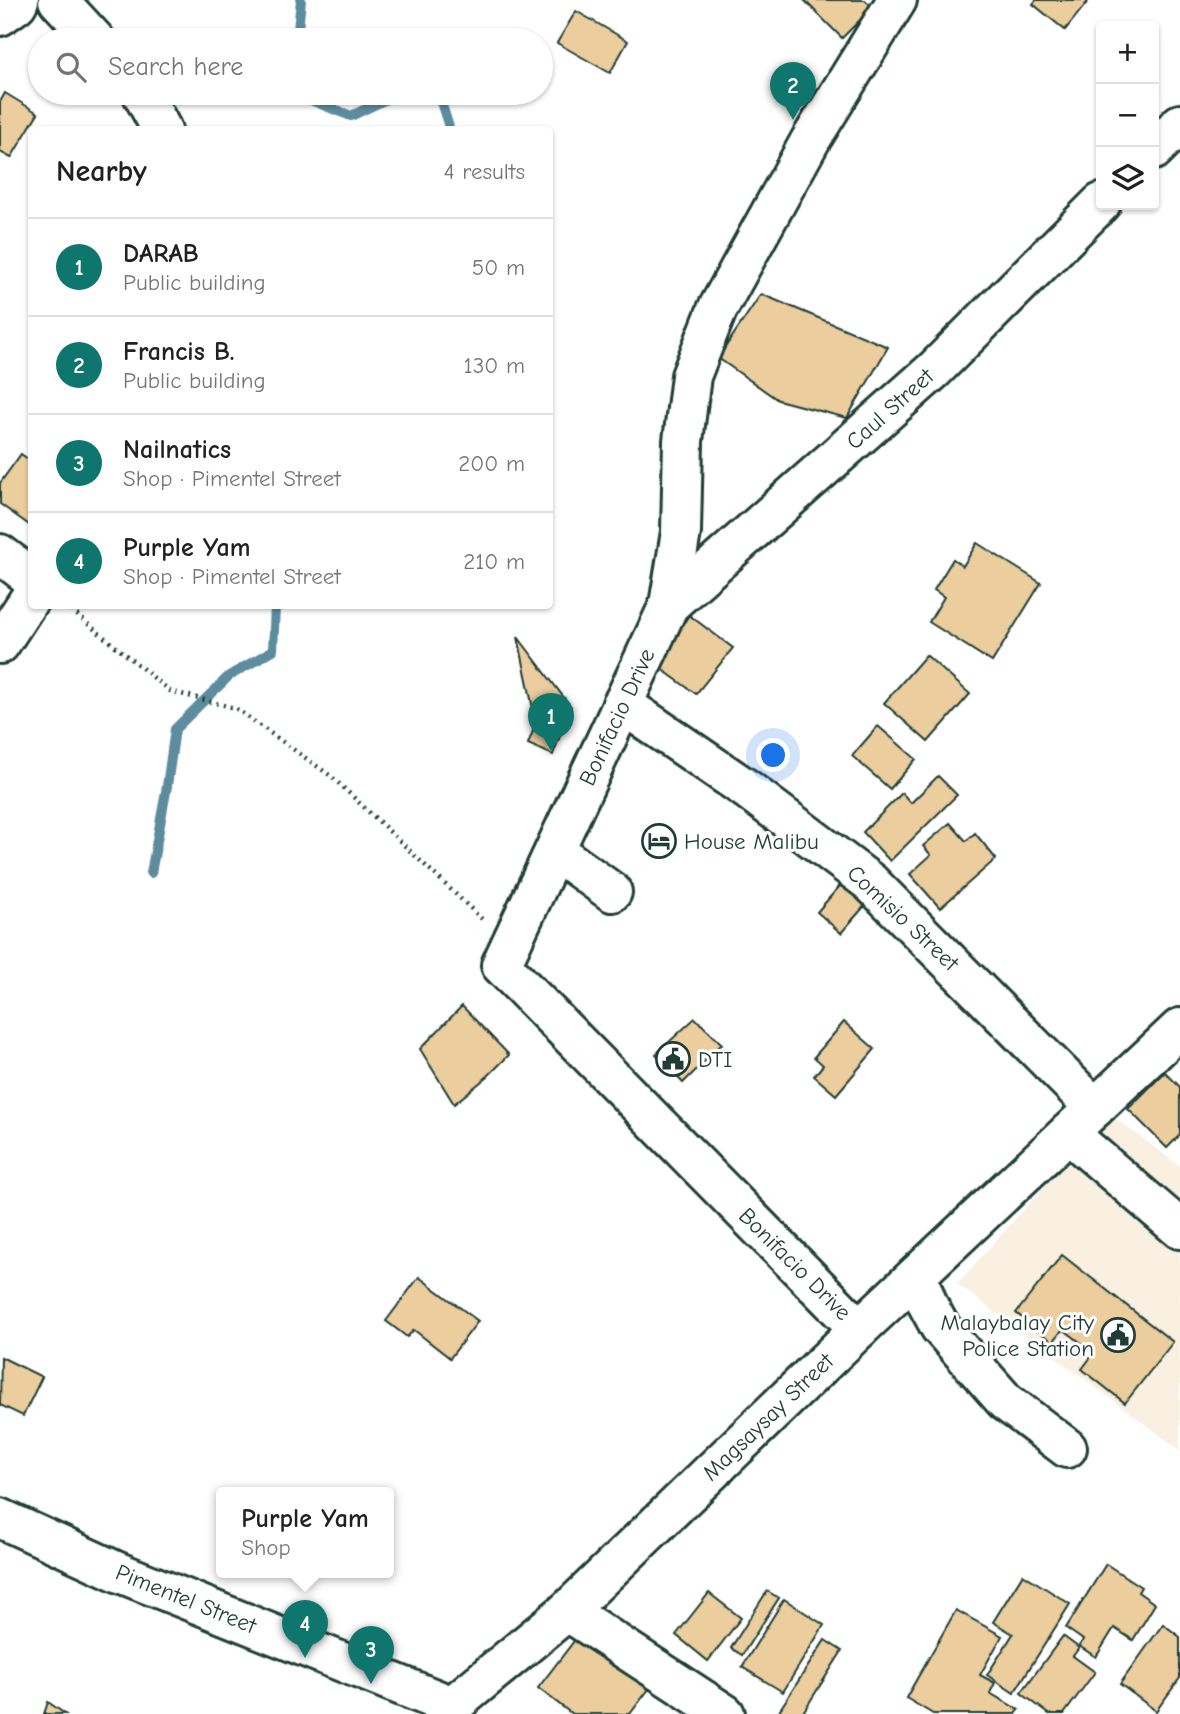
<!DOCTYPE html>
<meta charset="utf-8">
<style>
body{margin:0;font-family:"Comic Neue",sans-serif;background:#f2f2f2;color:#202124}
.controls{position:absolute;right:21px;top:21px;display:grid;overflow:hidden;border-radius:7px;box-shadow:0 2px 5px #0004}
.controls button{width:63px;height:63px;display:grid;place-items:center;padding:0;border:0;border-bottom:2px solid #e0e0e0;background:#fff;color:#202124;font:35px sans-serif}
.you{position:absolute;left:774px;top:756px;width:24px;height:24px;margin:-18px;border:5px solid #fff;border-radius:50%;background:#1a73e8;box-shadow:0 0 0 10px #1a73e833}
.badge{display:grid;place-items:center;width:46px;height:46px;border-radius:50%;background:#0f766e;color:#fff;font-size:23px;font-weight:700}
.pin{position:absolute;translate:-50% -58px;filter:drop-shadow(0 2px 4px #0008)}
.pin::after{content:'';position:absolute;top:37px;width:24px;height:21px;background:inherit;clip-path:polygon(0 0,100% 0,50% 100%)}
.popup{position:absolute;left:216px;top:1487px;width:178px;height:91px;box-sizing:border-box;display:grid;place-content:center;border-radius:7px;background:#fff;filter:drop-shadow(0 2px 5px #0005);font-size:23px;white-space:nowrap;color:#757577}
.popup b{font-size:26px;color:#202124}
.popup::after{content:'';position:absolute;left:50%;top:100%;margin-left:-14px;border:14px solid transparent;border-top-color:#fff}
.list{margin:0;padding:0;list-style:none}
h2{display:flex;justify-content:space-between;align-items:center;height:91px;margin:0;padding:0 28px;font-size:30px}
h2 small{font-size:23px;font-weight:400;color:#757577}
.list li{display:grid;grid-template-columns:46px 1fr auto;gap:21px;align-items:center;box-sizing:border-box;height:98px;padding:0 28px;border-top:2px solid #e0e0e0}
.list b{display:block;font-size:26px;white-space:nowrap}
.list p{margin:0;font-size:23px;white-space:nowrap;color:#757577}
.list em{font-size:23px;font-style:normal;color:#757577}
.icon{flex:none;width:38px;height:38px;fill:none;stroke:currentColor;stroke-width:2;stroke-linecap:round;stroke-linejoin:round}
.map{position:relative;flex:none;width:1180px;height:1714px;overflow:hidden}
.search{position:absolute;background:#fff;box-shadow:0 2px 5px #0004;left:28px;top:28px;width:525px;height:77px;display:flex;align-items:center;gap:18px;box-sizing:border-box;padding:0 24px;border-radius:38px;color:#757577;font-size:26px}
.panel{position:absolute;background:#fff;box-shadow:0 2px 5px #0004;left:28px;top:126px;width:525px;height:483px;border-radius:7px}
.map>svg:first-child{display:block}
.built{fill:#f9f0e2}
.lines{fill:none;stroke-linecap:round;stroke-linejoin:round}
.stream{stroke:#5d8c9e;stroke-width:10}
.building{fill:#ebcd9e;stroke:#1f3d34;stroke-width:2}
.minor-casing{stroke:#1f3d34;stroke-width:44}
.path{stroke:#1f3d34;stroke-width:4.5;stroke-dasharray:2 5;stroke-linecap:butt}
.minor{stroke:#fff;stroke-width:38}
.labels{text-anchor:middle;dominant-baseline:central;stroke-width:6;stroke-linejoin:round;paint-order:stroke}
.street-label{font-size:23px;fill:#1f3d34;stroke:#fff}
.poi-label{font-size:23px;fill:#1f3d34;stroke:#fff;text-anchor:start}
</style>
<div class="map">
<svg width="1180" height="1714" viewBox="0 0 1180 1714">
<rect width="100%" height="100%" fill="#fff"/>
<filter id="ink" filterUnits="userSpaceOnUse"><feTurbulence type="fractalNoise" baseFrequency=".0143" numOctaves="2"/><feDisplacementMap in="SourceGraphic" scale="14" xChannelSelector="R" yChannelSelector="G"/><feConvolveMatrix kernelMatrix="1 2 1 2 8 2 1 2 1" color-interpolation-filters="sRGB"/></filter>
<g filter="url(#ink)">
<polygon class="built" points="1109,1114 1180,1166 1180,1450 957,1284"/>
<g class="lines">
<g class="stream">
<polyline points="297,40 301,0"/>
<polyline points="309,93 311,100 351,116 399,93"/>
<polyline points="427,93 439,96 449,127 448,130"/>
<polyline points="151,873 167,786 175,729 229,676 273,650 275,606"/>
</g>
</g>
<g class="building">
<polygon points="804,0 865,0 873,7 842,38"/>
<polygon points="1036,0 1089,0 1065,30 1033,4"/>
<polygon points="576,11 628,41 610,73 557,43"/>
<polygon points="5,93 38,113 11,158 0,152 0,102"/>
<polygon points="761,294 888,347 847,418 778,400 718,358"/>
<polygon points="21,454 32,462 32,527 0,504 0,483"/>
<polygon points="977,543 1041,583 992,662 929,622 944,597 934,590 953,559 963,566"/>
<polygon points="689,615 733,648 696,694 656,665"/>
<polygon points="518,637 571,707 561,733 536,723"/>
<polygon points="926,655 970,694 928,742 884,703"/>
<polygon points="536,723 561,733 553,755 528,744"/>
<polygon points="878,726 916,759 890,789 852,756"/>
<polygon points="938,776 957,795 890,861 863,832 902,793 911,803"/>
<polygon points="950,823 966,841 975,833 996,859 940,908 910,874 931,855 923,846"/>
<polygon points="845,880 869,901 841,933 817,912"/>
<polygon points="462,1006 509,1055 488,1076 454,1104 420,1049"/>
<polygon points="695,1018 722,1044 683,1083 656,1054"/>
<polygon points="844,1022 875,1049 836,1095 814,1076 823,1065 814,1057"/>
<polygon points="1165,1072 1180,1087 1180,1135 1167,1148 1128,1109"/>
<polygon points="1062,1255 1173,1342 1125,1403 1082,1369 1094,1353 1063,1329 1053,1342 1016,1313"/>
<polygon points="419,1277 478,1321 450,1358 414,1330 407,1337 386,1321"/>
<polygon points="1,1357 42,1377 23,1416 0,1405"/>
<polygon points="1106,1564 1141,1587 1138,1592 1155,1604 1133,1640 1114,1628 1096,1657 1079,1646 1083,1640 1066,1628"/>
<polygon points="1023,1574 1070,1604 1014,1693 987,1675 1013,1634 993,1622"/>
<polygon points="767,1591 779,1598 742,1655 731,1648"/>
<polygon points="709,1593 741,1618 708,1661 676,1635"/>
<polygon points="784,1599 824,1625 783,1692 742,1667"/>
<polygon points="956,1610 1002,1636 980,1675 995,1683 990,1693 1019,1710 1016,1714 933,1714 906,1698"/>
<polygon points="1163,1624 1180,1637 1180,1678 1156,1711 1120,1684"/>
<polygon points="581,1632 652,1685 630,1714 572,1714 538,1688"/>
<polygon points="1063,1636 1079,1648 1073,1656 1095,1672 1064,1714 1049,1714 1021,1693"/>
<polygon points="825,1640 842,1651 802,1714 777,1714"/>
<polygon points="48,1702 65,1714 44,1714"/>
</g>
<g class="lines">
<g class="minor-casing">
<g id="minor">
<polyline points="58,0 95,40"/>
<polyline points="0,16 17,4 19,0"/>
<polyline points="142,93 162,130"/>
<polyline points="1154,150 1180,124"/>
<polyline points="0,554 32,578"/>
<polyline points="669,605 934,370 1101,203"/>
<polyline points="0,644 32,595"/>
<polyline points="622,704 748,790 870,882 1095,1108"/>
<polyline points="555,851 612,892"/>
<polyline points="1068,1133 1180,1229"/>
<polyline points="917,1275 928,1305 940,1327 1005,1401 1067,1448"/>
<polyline points="859,1329 501,965 669,605 681,532 683,441 691,376 717,310 810,141 897,0"/>
<polyline points="0,1518 118,1572 452,1706"/>
<polyline points="567,1611 725,1714"/>
<polyline points="444,1714 452,1706 567,1611 859,1329 1180,1028"/>
</g>
</g>
<polyline class="path" points="66,606 170,691 235,708 331,776 484,921"/>
<use href="#minor" class="minor"/>
</g>
</g>
<defs>
<g id="hotel-ring" transform="scale(1.75)"><circle r="9.5" fill="#fff" stroke="#1f3d34" stroke-width="1.5"/><path d="M-6-4.5h1.5V1H6V5H4.5V3h-9V5H-6ZM-4 0a1.8 1.8 0 1 1 3.6 0ZM.5 0V-2.5h3Q6-2.5 6 0Z" fill="#1f3d34"/></g>
<g id="civic-ring" transform="scale(1.75)"><circle r="9.5" fill="#fff" stroke="#1f3d34" stroke-width="1.5"/><path d="M-.6-6.5H3V-4.5H.6V-3L4-1V1h2V6H-6V1h2V-1L-.6-3ZM-1.2 2.5V6h2.4V2.5Z" fill="#1f3d34"/></g>
</defs>
<g fill-rule="evenodd">
<use href="#hotel-ring" x="659" y="841"/>
<use href="#civic-ring" x="673" y="1059"/>
<use href="#civic-ring" x="1118" y="1335"/>
</g>
<g class="labels">
<g class="street-label">
<text transform="translate(890 409) rotate(-42)">Caul Street</text>
<text transform="translate(617 717) rotate(-65)">Bonifacio Drive</text>
<text transform="translate(903 918) rotate(43)">Comisio Street</text>
<text transform="translate(795 1264) rotate(45)">Bonifacio Drive</text>
<text transform="translate(768 1417) rotate(-44)">Magsaysay Street</text>
<text transform="translate(186 1599) rotate(22)">Pimentel Street</text>
</g>
<g class="poi-label">
<text x="684" y="841">House Malibu</text>
<text x="698" y="1059">DTI</text>
<text x="1094" y="1322" text-anchor="end">Malaybalay City<tspan x="1094" dy="26">Police Station</tspan></text>
</g>
</g>
</svg>
<div class="controls">
<button>+</button>
<button>−</button>
<button><svg class="icon" aria-label="layers" viewBox="0 0 24 24"><path d="M12 4l9 5-9 5-9-5zM3 14l9 5 9-5"/></svg></button>
</div>
<div class="you"></div>
<div class="pin badge" style="left:551px;top:751px">1</div>
<div class="pin badge" style="left:793px;top:120px">2</div>
<div class="pin badge" style="left:371px;top:1684px">3</div>
<div class="pin badge" style="left:305px;top:1658px">4</div>
<div class="popup"><b>Purple Yam</b>Shop</div>
<div class="search"><svg class="icon" aria-label="search" viewBox="0 0 24 24"><circle cx="10" cy="10" r="6"/><path d="M15 15l6 6"/></svg>Search here</div>
<section class="panel">
<h2>Nearby<small>4 results</small></h2>
<ul class="list">
<li><span class="badge">1</span><div><b>DARAB</b><p>Public building</p></div><em>50 m</em></li>
<li><span class="badge">2</span><div><b>Francis B.</b><p>Public building</p></div><em>130 m</em></li>
<li><span class="badge">3</span><div><b>Nailnatics</b><p>Shop · Pimentel Street</p></div><em>200 m</em></li>
<li><span class="badge">4</span><div><b>Purple Yam</b><p>Shop · Pimentel Street</p></div><em>210 m</em></li>
</ul>
</section>
</div>
